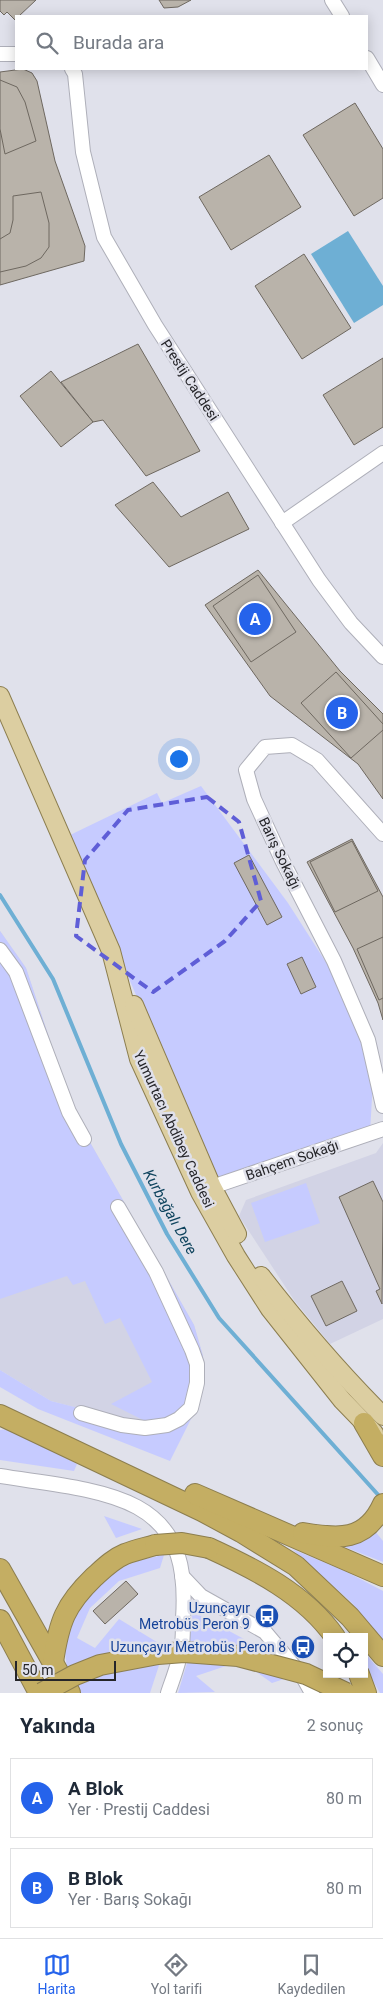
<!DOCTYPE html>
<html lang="tr">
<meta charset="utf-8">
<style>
body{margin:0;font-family:Roboto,sans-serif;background:#f6f6f7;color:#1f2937}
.controls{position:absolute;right:15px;bottom:15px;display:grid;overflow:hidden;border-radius:0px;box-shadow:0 2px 12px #0003}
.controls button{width:45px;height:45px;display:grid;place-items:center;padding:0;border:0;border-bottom:1px solid #e0e1e3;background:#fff;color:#1f2937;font:25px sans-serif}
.scale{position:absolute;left:15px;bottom:12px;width:101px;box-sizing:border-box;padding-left:5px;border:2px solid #252529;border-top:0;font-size:14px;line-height:18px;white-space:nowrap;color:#252529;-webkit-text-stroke:4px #e0e1eb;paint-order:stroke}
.you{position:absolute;left:178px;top:758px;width:18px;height:18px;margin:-12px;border:4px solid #fff;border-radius:50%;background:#1a73e8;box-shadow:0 0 0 8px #1a73e833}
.badge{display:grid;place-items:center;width:32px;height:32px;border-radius:50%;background:#2563eb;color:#fff;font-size:16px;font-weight:700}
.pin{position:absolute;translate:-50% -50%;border:2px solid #fff;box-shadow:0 1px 5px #0006}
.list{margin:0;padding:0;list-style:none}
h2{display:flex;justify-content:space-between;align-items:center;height:65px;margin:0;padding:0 20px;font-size:21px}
h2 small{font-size:16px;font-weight:400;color:#747a83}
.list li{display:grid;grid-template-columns:32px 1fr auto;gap:15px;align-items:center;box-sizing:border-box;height:80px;margin:0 10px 10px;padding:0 10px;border:1px solid #e0e1e3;border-radius:0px}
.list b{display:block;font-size:19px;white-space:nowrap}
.list p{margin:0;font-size:16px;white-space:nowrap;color:#747a83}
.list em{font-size:16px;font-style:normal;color:#747a83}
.icon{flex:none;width:28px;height:28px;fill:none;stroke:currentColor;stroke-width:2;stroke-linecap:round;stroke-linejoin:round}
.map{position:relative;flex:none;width:383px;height:1693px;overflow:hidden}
.search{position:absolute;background:#fff;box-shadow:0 2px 12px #0003;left:15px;right:15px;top:15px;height:55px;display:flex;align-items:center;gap:12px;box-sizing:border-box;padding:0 18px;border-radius:0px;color:#747a83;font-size:19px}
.sheet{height:245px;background:#fff}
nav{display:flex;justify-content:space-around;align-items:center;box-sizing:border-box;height:70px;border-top:1px solid #e0e1e3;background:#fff;font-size:14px;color:#747a83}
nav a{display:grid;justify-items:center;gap:2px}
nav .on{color:#2563eb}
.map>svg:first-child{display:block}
.built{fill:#d2d3e5}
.green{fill:#c6cbff}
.water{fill:#6eafd4}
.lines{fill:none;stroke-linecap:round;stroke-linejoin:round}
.stream{stroke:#6eafd4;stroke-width:4}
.building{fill:#b9b3aa;stroke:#6e6860}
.minor-casing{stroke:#aeafb9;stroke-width:16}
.major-casing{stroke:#8c7e4f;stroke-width:20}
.highway-casing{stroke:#8c7e4f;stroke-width:22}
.minor{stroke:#fff;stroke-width:14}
.major{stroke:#dccea1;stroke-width:18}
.highway{stroke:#c4ae63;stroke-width:20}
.highway-bridge-casing{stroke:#8c7e4f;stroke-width:22;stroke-linecap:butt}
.highway-bridge{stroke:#c4ae63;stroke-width:20}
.marked{fill:none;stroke:#5f5ed7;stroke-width:4;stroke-dasharray:10 6;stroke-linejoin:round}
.labels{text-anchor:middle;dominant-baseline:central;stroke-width:5;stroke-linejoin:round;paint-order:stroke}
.street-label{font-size:14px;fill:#252529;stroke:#e0e1eb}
.transit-label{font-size:14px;fill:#164399;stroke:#e0e1eb;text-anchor:end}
.water-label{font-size:15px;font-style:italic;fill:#0e435d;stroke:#e0e1eb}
</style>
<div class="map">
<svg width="383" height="1693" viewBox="0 0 383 1693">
<rect width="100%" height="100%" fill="#e0e1eb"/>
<g class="built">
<polygon points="0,931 26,968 75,1116 194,1325 203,1356 165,1431 51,1401 0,1370"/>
<polygon points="383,1143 383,1319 330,1344 294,1300 239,1216 246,1200 376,1153"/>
</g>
<g class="green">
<polygon points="201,786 288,903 352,1003 373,1080 370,1133 216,1182 68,836 157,793 162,803"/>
<polygon points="0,931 26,968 75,1116 194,1325 203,1356 195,1411 170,1461 38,1409 0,1387 0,1370 51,1401 161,1429 111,1404 152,1382 120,1318 105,1324 85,1281 73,1285 67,1276 0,1299"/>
<polygon points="306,1183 320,1223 265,1242 251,1203"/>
<polygon points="8,1429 77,1464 74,1471 0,1460 0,1430"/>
<polygon points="104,1516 142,1529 116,1538"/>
<polygon points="374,1530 383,1541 383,1562 332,1542"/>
<polygon points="292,1549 345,1571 383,1591 383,1641 352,1603"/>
<path d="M164 1555 160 1568 119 1581 90 1608 77 1638 95 1648 119 1619 165 1647 150 1693H74C68 1682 67 1672 66 1660 61 1616 97 1576 138 1561 146 1558 155 1557 164 1555Z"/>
<polygon points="192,1611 244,1639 284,1679 272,1683 241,1661 196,1676 215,1692 178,1693 188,1660"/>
<polygon points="364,1652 383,1674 383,1693 380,1693 364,1666"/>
</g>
<polygon class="water" points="348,231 383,286 383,305 354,323 311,254"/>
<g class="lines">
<polyline class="stream" points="0,895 53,979 121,1144 167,1234 219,1318 381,1498"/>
</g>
<g class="building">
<polygon points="0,0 36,0 19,16 16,16 15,20 7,12 4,15 0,11"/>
<polygon points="159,0 191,0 178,7 164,8"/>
<polygon points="23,69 32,73 37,81 55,161 85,246 84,261 0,285 0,72"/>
<polygon points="0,80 17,87 25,102 36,141 5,154 0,129"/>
<polygon points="355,103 383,149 383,198 354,216 303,135"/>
<polygon points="269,155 301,207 231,250 199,197"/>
<polygon points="41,192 49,223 49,247 41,258 26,266 0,272 0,239 10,233 13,220 13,196"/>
<polygon points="304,254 351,328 302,359 255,286"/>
<polygon points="138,344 200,451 146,476 103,420 93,422 61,382"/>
<polygon points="383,358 383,427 354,445 323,395"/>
<polygon points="51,371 93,422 61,447 20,396"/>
<polygon points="153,482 181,517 228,492 249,529 169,567 115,505"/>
<polygon points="258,570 340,671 383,714 383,799 358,764 270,696 205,605"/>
<polygon points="258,575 296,632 251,662 213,606"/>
<polygon points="336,672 383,724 383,730 351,758 301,703"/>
<polygon points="352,839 383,897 383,1020 378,1003 353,948 307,862"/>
<polygon points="352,841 378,891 335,912 310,862"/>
<polygon points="249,855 282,917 267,925 234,863"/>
<polygon points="383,937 383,998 379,1000 357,949"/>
<polygon points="302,957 316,987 301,994 287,964"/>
<polygon points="373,1181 383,1202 382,1304 376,1291 380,1289 339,1197"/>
<polygon points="342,1281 357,1311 326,1326 311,1296"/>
<polygon points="126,1581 138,1594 105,1624 93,1611"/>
</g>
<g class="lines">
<g class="minor-casing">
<g id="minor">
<polyline points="332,0 342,16"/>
<polyline points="0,54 16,54"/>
<polyline points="367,58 383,85"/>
<polyline points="72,69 75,74 83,152 104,237 155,325 319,580 351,623 383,657"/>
<polyline points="282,523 383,453"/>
<polyline points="383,834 317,760 292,745 265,747 246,770 254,799 282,860 334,961 368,1040 383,1106"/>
<polyline points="0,950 16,972 69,1112 84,1139"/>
<polyline points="203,1190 383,1129"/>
<polyline points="81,1413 122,1425 145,1428 167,1425 179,1419 191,1408 197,1383 197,1364 192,1350 156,1272 118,1207"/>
<path d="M0 1476C41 1483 100 1487 137 1507 181 1531 186 1573 183 1619 183 1628 183 1637 182 1645 180 1661 173 1678 168 1693"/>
<polyline points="182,1576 201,1596 265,1632 303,1677 312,1693"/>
</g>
</g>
<g class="major-casing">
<g id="major">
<polyline points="0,696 111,951 139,1059 200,1192 236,1256 270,1309 342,1400 374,1433"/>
<polyline points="134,1005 212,1187 237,1234"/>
<path d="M261 1276C299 1325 339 1372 383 1416"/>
</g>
</g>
<g class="highway-casing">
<g id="highway">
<polyline points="0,1415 202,1511 241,1532 296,1566 350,1617 383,1656"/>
<polyline points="364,1423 383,1456"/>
<polyline points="195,1494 383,1576"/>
<path d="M303 1533C338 1539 366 1542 383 1504"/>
<path d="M209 1548C255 1569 305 1594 335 1637"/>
<polyline points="0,1569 70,1693"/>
<polyline points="0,1620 39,1693"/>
<path d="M53 1662C59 1622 65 1605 94 1577 104 1568 113 1559 125 1554 135 1550 145 1548 155 1545"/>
<polyline points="359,1674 366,1693"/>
</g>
</g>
<use href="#minor" class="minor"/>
<use href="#major" class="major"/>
<use href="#highway" class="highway"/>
<g class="highway-bridge-casing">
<g id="highway-bridge">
<polyline points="155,1545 182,1543 209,1548"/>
<polyline points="42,1693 75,1675 100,1665 158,1654 184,1652 238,1656 306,1674 346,1693"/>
</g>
</g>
<use href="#highway-bridge" class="highway-bridge"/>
</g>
<path class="marked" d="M207 797 239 822 261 901 225 941 153 992 76 936 85 860 128 810Z"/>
<defs>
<g id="bus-disc" transform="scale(1.25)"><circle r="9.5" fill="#1a4fb4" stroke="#e0e1eb"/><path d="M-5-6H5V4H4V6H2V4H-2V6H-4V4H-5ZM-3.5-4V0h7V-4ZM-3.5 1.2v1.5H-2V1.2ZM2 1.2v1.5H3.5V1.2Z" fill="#fff"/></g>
</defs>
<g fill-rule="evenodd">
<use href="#bus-disc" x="267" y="1616"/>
<use href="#bus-disc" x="303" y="1647"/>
</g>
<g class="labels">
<g class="street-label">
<text transform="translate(190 380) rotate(57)">Prestij Caddesi</text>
<text transform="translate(280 853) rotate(64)">Barış Sokağı</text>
<text transform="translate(174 1129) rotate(65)">Yumurtacı Abdibey Caddesi</text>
<text transform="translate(292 1160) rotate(-19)">Bahçem Sokağı</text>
</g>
<g class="transit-label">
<text x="250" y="1608">Uzunçayır<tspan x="250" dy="16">Metrobüs Peron 9</tspan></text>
<text x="286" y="1647">Uzunçayır Metrobüs Peron 8</text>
</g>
<g class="water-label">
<text transform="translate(170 1212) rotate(61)">Kurbağalı Dere</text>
</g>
</g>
</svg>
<div class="controls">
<button><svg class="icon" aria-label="locate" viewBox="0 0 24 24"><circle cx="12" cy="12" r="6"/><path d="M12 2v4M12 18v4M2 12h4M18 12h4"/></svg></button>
</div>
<div class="scale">50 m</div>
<div class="you"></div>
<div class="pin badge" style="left:255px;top:619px">A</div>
<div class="pin badge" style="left:342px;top:713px">B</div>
<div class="search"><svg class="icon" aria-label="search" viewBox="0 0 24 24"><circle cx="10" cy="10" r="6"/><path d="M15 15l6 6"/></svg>Burada ara</div>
</div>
<section class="sheet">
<h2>Yakında<small>2 sonuç</small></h2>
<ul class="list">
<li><span class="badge">A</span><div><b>A Blok</b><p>Yer · Prestij Caddesi</p></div><em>80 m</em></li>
<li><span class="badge">B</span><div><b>B Blok</b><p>Yer · Barış Sokağı</p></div><em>80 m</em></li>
</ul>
</section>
<nav>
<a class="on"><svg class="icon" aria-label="map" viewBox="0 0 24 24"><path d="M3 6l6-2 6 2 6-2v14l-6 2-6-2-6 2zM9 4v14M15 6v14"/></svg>Harita</a>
<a><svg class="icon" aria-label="directions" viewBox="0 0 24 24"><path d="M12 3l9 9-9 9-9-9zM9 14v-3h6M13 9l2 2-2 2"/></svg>Yol tarifi</a>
<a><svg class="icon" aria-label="saved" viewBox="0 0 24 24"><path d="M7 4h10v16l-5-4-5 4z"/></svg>Kaydedilen</a>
</nav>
